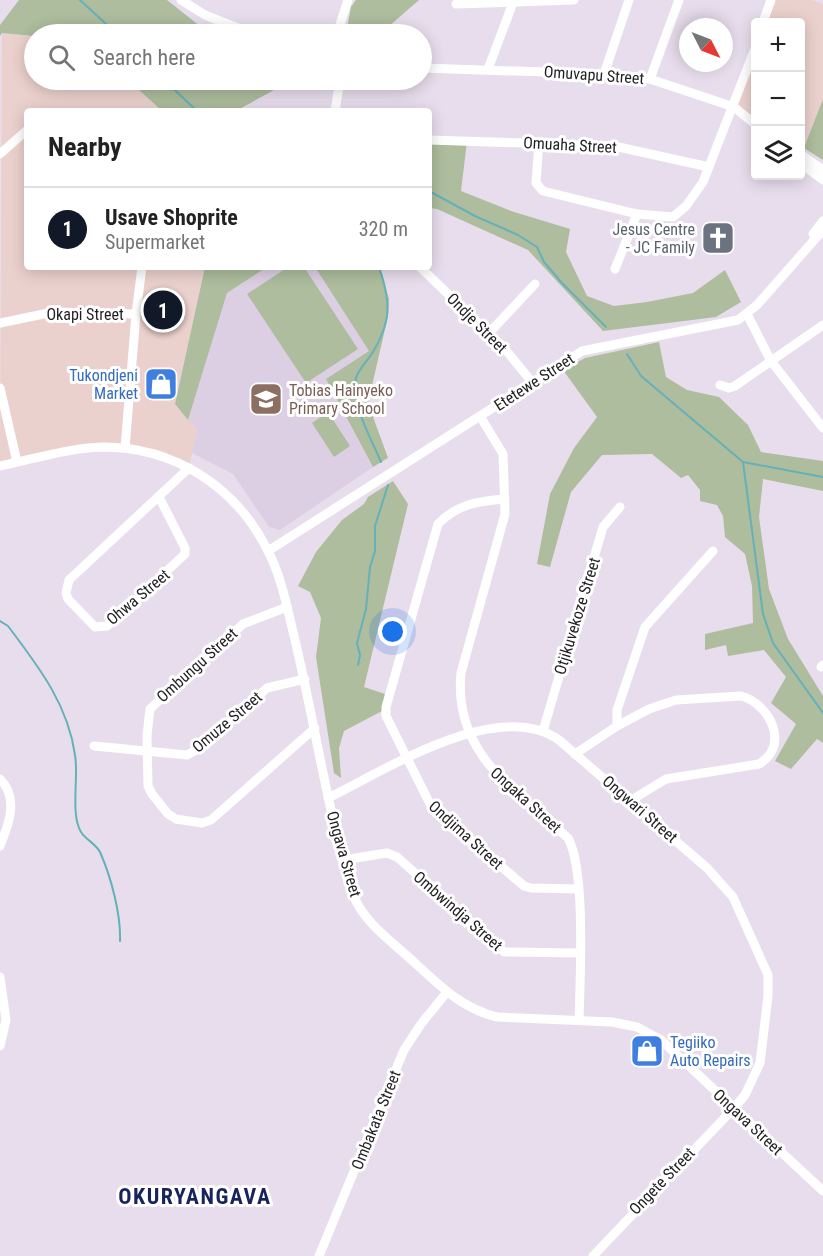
<!DOCTYPE html>
<meta charset="utf-8">
<style>
body{margin:0;font-family:"Roboto Condensed",sans-serif;background:#f2f2f2;color:#222}
.controls{position:absolute;right:18px;top:18px;display:grid;overflow:hidden;border-radius:6px;box-shadow:0 3px 15px #0003}
.controls button{width:54px;height:54px;display:grid;place-items:center;padding:0;border:0;border-bottom:2px solid #e0e0e0;background:#fff;color:#222;font:30px sans-serif}
.compass{position:absolute;left:679px;top:18px;width:54px;height:54px;border-radius:50%;background:#fff;box-shadow:0 3px 15px #0003;rotate:132deg}
.you{position:absolute;left:393px;top:632px;width:21px;height:21px;margin:-15px;border:4px solid #fff;border-radius:50%;background:#1a73e8;box-shadow:0 0 0 9px #1a73e833}
.badge{display:grid;place-items:center;width:39px;height:39px;border-radius:50%;background:#111827;color:#fff;font-size:20px;font-weight:700}
.pin{position:absolute;translate:-50% -50%;border:3px solid #fff;box-shadow:0 2px 6px #0006}
.list{margin:0;padding:0;list-style:none}
h2{display:flex;justify-content:space-between;align-items:center;height:78px;margin:0;padding:0 24px;font-size:26px}
h2 small{font-size:20px;font-weight:400;color:#767676}
.list li{display:grid;grid-template-columns:39px 1fr auto;gap:18px;align-items:center;box-sizing:border-box;height:84px;padding:0 24px;border-top:2px solid #e0e0e0}
.list b{display:block;font-size:22px;white-space:nowrap}
.list p{margin:0;font-size:20px;white-space:nowrap;color:#767676}
.list em{font-size:20px;font-style:normal;color:#767676}
.icon{flex:none;width:33px;height:33px;fill:none;stroke:currentColor;stroke-width:2;stroke-linecap:round;stroke-linejoin:round}
.map{position:relative;flex:none;width:823px;height:1256px;overflow:hidden}
.search{position:absolute;background:#fff;box-shadow:0 3px 15px #0003;left:24px;top:24px;width:408px;height:66px;display:flex;align-items:center;gap:15px;box-sizing:border-box;padding:0 21px;border-radius:33px;color:#767676;font-size:22px}
.panel{position:absolute;background:#fff;box-shadow:0 3px 15px #0003;left:24px;top:108px;width:408px;height:162px;border-radius:6px}
.map>svg:first-child{display:block}
.commercial{fill:#ebd1cd}
.built{fill:#ddcfe3}
.green{fill:#adbd9d}
.lines{fill:none;stroke-linecap:round;stroke-linejoin:round}
.stream{stroke:#65b1b9;stroke-width:2}
.minor{stroke:#fff;stroke-width:9}
.labels{text-anchor:middle;dominant-baseline:central;stroke-width:6;stroke-linejoin:round;paint-order:stroke}
.street-label{font-size:16px;fill:#211e23;stroke:#fff}
.worship-label{font-size:16px;fill:#5b616d;stroke:#fff;text-anchor:end}
.shop-label{font-size:16px;fill:#366cbe;stroke:#fff;text-anchor:end}
.education-label{font-size:16px;fill:#785e54;stroke:#fff;text-anchor:start}
.district-label{font-size:22px;font-weight:bold;letter-spacing:1.5px;fill:#17245b;stroke:#fff}
</style>
<div class="map">
<svg width="823" height="1256" viewBox="0 0 823 1256">
<rect width="100%" height="100%" fill="#e8ddec"/>
<g class="commercial">
<polygon points="774,0 811,0 823,4 823,99 804,148 800,146 800,22 766,22"/>
<polygon points="2,33 34,36 34,80 128,80 162,111 27,111 27,267 205,267 175,404 197,430 189,468 174,460 99,447 0,466"/>
<polygon points="755,49 755,118 735,105"/>
</g>
<polygon class="built" points="267,267 315,267 369,351 326,379 373,467 280,530 269,527 233,474 192,453 197,430 188,420 227,293"/>
<g class="green">
<polygon points="19,0 167,0 210,34 34,36 2,33 0,36 0,25"/>
<polygon points="356,0 419,0 380,34 346,34 351,7"/>
<polygon points="128,80 292,80 236,111 162,111"/>
<polygon points="823,99 823,160 804,148"/>
<polygon points="429,140 467,141 461,191 511,211 570,229 566,252 587,296 614,306 647,302 693,293 725,270 741,302 716,317 603,331 528,250 437,209 429,208"/>
<polygon points="205,267 267,267 227,293 188,420 175,404"/>
<polygon points="288,267 304,267 358,349 306,383 247,294"/>
<polygon points="315,267 379,267 389,299 388,316 368,403 388,458 373,467 326,379 369,351"/>
<polygon points="659,342 666,377 687,390 719,397 748,425 761,452 823,461 823,491 763,479 759,517 769,589 788,639 823,696 823,743 817,739 791,769 775,761 796,724 771,703 786,677 764,650 728,656 726,645 705,650 705,634 753,623 752,586 745,554 725,537 723,516 717,505 700,501 700,490 688,475 681,478 652,454 602,455 571,492 550,567 537,564 550,494 574,448 597,417 563,370 585,358"/>
<polygon points="328,412 350,446 334,457 312,423"/>
<polygon points="393,481 408,504 364,687 385,694 382,711 344,731 339,748 341,778 334,773 316,657 321,618 310,592 298,586 316,552 342,520 364,504 368,497"/>
</g>
<g class="lines">
<g class="stream">
<polyline points="80,0 117,34"/>
<polyline points="164,80 197,111"/>
<polyline points="429,191 475,216 518,235 537,247 544,262 561,282 606,327"/>
<path d="M379 267C391 302 392 322 371 355 367 361 358 370 356 378 351 405 371 438 381 462"/>
<polyline points="627,354 641,376 743,462 823,477"/>
<polyline points="743,462 763,614 773,643 823,713"/>
<path d="M0 621 8 626C38 666 68 704 75 755 79 776 70 814 81 832 86 840 95 843 100 852 111 877 121 914 120 941"/>
<polyline points="358,665 360,655 357,643 366,609 370,567 375,551 375,526 388,485"/>
</g>
<g class="minor">
<polyline points="181,0 205,15 253,34"/>
<polyline points="456,4 574,0"/>
<polyline points="763,22 771,0"/>
<polyline points="337,34 348,0"/>
<polyline points="422,68 604,74 650,79 734,107 756,125"/>
<polyline points="488,69 514,0"/>
<polyline points="604,74 629,0"/>
<polyline points="650,79 679,0"/>
<polyline points="335,111 340,80"/>
<polyline points="429,140 614,146 709,167"/>
<polyline points="539,142 536,183 543,191 637,214 673,217 686,206 703,182 756,46"/>
<polyline points="0,154 27,130"/>
<polyline points="800,154 823,170"/>
<polyline points="800,163 823,180"/>
<polyline points="813,234 823,221"/>
<polyline points="420,267 504,348 532,382"/>
<polyline points="615,269 637,214"/>
<polyline points="747,314 771,361 823,428"/>
<polyline points="0,323 53,312 136,314"/>
<polyline points="489,333 535,284"/>
<polyline points="720,385 729,388 735,386 823,325"/>
<polyline points="0,388 17,462"/>
<path d="M480 416 503 454 505 514 461 673C453 753 515 791 568 838 586 870 580 980 579 1020"/>
<polyline points="125,448 136,314 142,267"/>
<path d="M0 466C34 459 68 448 103 447 174 447 235 486 267 549 281 575 287 607 294 636 310 702 321 770 337 836 342 858 346 881 356 901 368 926 396 945 415 963 441 987 463 1009 497 1017L612 1022 637 1027 661 1040 823 1191"/>
<polyline points="159,497 185,548 185,554 113,621 107,626 95,627 68,599 66,593 69,580 189,468"/>
<path d="M505 499C479 501 457 504 438 524L386 707V716L431 806 524 886 531 888 578 889"/>
<polyline points="268,551 582,351 738,320 757,305 823,230"/>
<polyline points="287,607 243,624 150,709 147,735 148,786 152,794 168,814 176,819 202,823 211,820 315,728"/>
<polyline points="821,667 823,665"/>
<polyline points="617,726 617,710 645,627 713,551"/>
<polyline points="543,731 603,527 620,507"/>
<polyline points="94,746 187,755 200,748 267,688 305,679"/>
<path d="M575 754 617 726 649 709 676 700 741 696C769 703 791 745 759 764L666 779 630 801"/>
<path d="M0 779C19 798 9 824 0 846"/>
<path d="M328 798C386 770 497 697 559 740L707 868 733 897 768 975V996L760 1063 745 1095 734 1108 593 1256"/>
<polyline points="343,860 387,853 397,857 504,952 580,953"/>
<polyline points="0,977 6,1020 0,1046"/>
<polyline points="319,1256 404,1050 421,1024 447,992"/>
</g>
</g>
<defs>
<g id="church-square" transform="scale(1.725)"><rect x="-9" y="-9" width="18" height="18" rx="4" fill="#6b7280" stroke="#fff"/><path d="M-1.2-6h2.4v3.5h3.3v2.4h-3.3V6h-2.4V-.1h-3.3v-2.4h3.3Z" fill="#fff"/></g>
<g id="shop-square" transform="scale(1.725)"><rect x="-9" y="-9" width="18" height="18" rx="4" fill="#3f7fe0" stroke="#fff"/><path d="M-5-2.5h2.3a2.7 3.5 0 0 1 5.4 0H5L5.5 6h-11ZM-1.5-2.5h3a1.5 2.3 0 0 0-3 0Z" fill="#fff"/></g>
<g id="school-square" transform="scale(1.725)"><rect x="-9" y="-9" width="18" height="18" rx="4" fill="#8d6e63" stroke="#fff"/><path d="M0-5L7-2L0 1L-7-2ZM-4 1L0 2.5L4 1V4Q0 6-4 4Z" fill="#fff"/></g>
</defs>
<g fill-rule="evenodd">
<use href="#church-square" x="718" y="238"/>
<use href="#shop-square" x="161" y="384"/>
<use href="#school-square" x="266" y="399"/>
<use href="#shop-square" x="647" y="1051"/>
</g>
<g class="labels">
<g class="street-label">
<text transform="translate(594 75) rotate(4)">Omuvapu Street</text>
<text transform="translate(570 145) rotate(3)">Omuaha Street</text>
<text x="85" y="314">Okapi Street</text>
<text transform="translate(477 323) rotate(45)">Ondje Street</text>
<text transform="translate(534 382) rotate(-33)">Etetewe Street</text>
<text transform="translate(138 597) rotate(-40)">Ohwa Street</text>
<text transform="translate(577 616) rotate(-73)">Otjikuvekoze Street</text>
<text transform="translate(197 665) rotate(-42)">Ombungu Street</text>
<text transform="translate(227 722) rotate(-40)">Omuze Street</text>
<text transform="translate(526 800) rotate(42)">Ongaka Street</text>
<text transform="translate(640 809) rotate(41)">Ongwari Street</text>
<text transform="translate(466 835) rotate(42)">Ondjima Street</text>
<text transform="translate(344 854) rotate(74)">Ongava Street</text>
<text transform="translate(458 911) rotate(41)">Ombwindja Street</text>
<text transform="translate(376 1120) rotate(-68)">Ombakata Street</text>
<text transform="translate(748 1122) rotate(43)">Ongava Street</text>
<text transform="translate(662 1181) rotate(-46)">Ongete Street</text>
</g>
<g class="worship-label">
<text x="695" y="229">Jesus Centre<tspan x="695" dy="18">- JC Family</tspan></text>
</g>
<g class="shop-label">
<text x="138" y="375">Tukondjeni<tspan x="138" dy="18">Market</tspan></text>
<text x="670" y="1042" text-anchor="start">Tegiiko<tspan x="670" dy="18">Auto Repairs</tspan></text>
</g>
<g class="education-label">
<text x="289" y="390">Tobias Hainyeko<tspan x="289" dy="18">Primary School</tspan></text>
</g>
<g class="district-label">
<text x="195" y="1196">OKURYANGAVA</text>
</g>
</g>
</svg>
<div class="controls">
<button>+</button>
<button>−</button>
<button><svg class="icon" aria-label="layers" viewBox="0 0 24 24"><path d="M12 4l9 5-9 5-9-5zM3 14l9 5 9-5"/></svg></button>
</div>
<svg class="compass" viewBox="-18 -18 36 36"><path d="M0-13l5 13h-10z" fill="#e53935"/><path d="M0 13l5-13h-10z" fill="#767676"/></svg>
<div class="you"></div>
<div class="pin badge" style="left:163px;top:310px">1</div>
<div class="search"><svg class="icon" aria-label="search" viewBox="0 0 24 24"><circle cx="10" cy="10" r="6"/><path d="M15 15l6 6"/></svg>Search here</div>
<section class="panel">
<h2>Nearby<small></small></h2>
<ul class="list">
<li><span class="badge">1</span><div><b>Usave Shoprite</b><p>Supermarket</p></div><em>320 m</em></li>
</ul>
</section>
</div>
